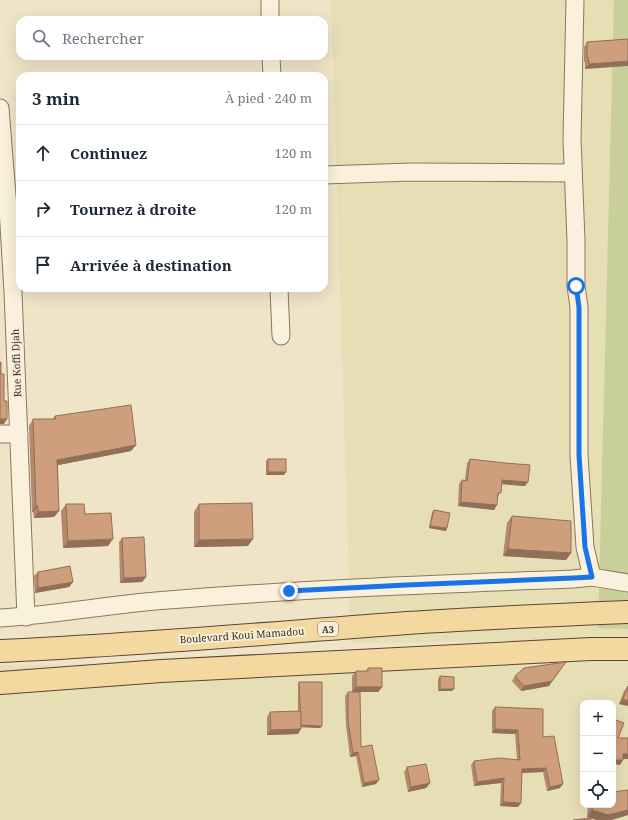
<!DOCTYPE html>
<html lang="fr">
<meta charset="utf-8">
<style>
body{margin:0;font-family:"Noto Serif",serif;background:#f6f6f7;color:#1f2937}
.controls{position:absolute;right:12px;bottom:12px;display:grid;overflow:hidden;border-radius:8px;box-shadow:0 4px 16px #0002}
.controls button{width:36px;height:36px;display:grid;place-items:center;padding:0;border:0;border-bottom:1px solid #e0e1e3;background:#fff;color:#1f2937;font:20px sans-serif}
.stop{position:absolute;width:12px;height:12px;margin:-9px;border:3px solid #1a73e8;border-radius:50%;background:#fff}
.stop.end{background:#1a73e8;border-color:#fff;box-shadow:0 1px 4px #0008}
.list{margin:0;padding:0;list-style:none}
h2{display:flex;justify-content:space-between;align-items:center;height:52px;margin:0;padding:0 16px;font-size:17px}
h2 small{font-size:13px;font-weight:400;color:#747a83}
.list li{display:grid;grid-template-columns:26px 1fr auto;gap:12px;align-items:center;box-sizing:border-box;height:56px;padding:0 16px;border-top:1px solid #e0e1e3}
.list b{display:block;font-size:15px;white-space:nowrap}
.list em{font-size:13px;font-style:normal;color:#747a83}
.icon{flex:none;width:22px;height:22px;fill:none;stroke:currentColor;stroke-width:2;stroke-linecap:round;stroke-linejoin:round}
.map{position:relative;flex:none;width:628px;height:820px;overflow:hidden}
.search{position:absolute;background:#fff;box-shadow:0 4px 16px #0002;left:16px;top:16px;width:312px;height:44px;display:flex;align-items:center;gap:10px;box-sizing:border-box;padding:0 14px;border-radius:12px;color:#747a83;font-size:15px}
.panel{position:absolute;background:#fff;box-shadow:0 4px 16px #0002;left:16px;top:72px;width:312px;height:220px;border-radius:12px}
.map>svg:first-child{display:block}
.farmland{fill:#e6deb5;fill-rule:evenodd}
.green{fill:#c9cf9b}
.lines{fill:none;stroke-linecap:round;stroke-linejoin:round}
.street-casing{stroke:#8d765c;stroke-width:19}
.primary-casing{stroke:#5b4430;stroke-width:24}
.street{stroke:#faf1dc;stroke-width:17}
.primary{stroke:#f3d9a0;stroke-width:22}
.wall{fill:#b2896c}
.shaded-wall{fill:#916f58}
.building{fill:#cf9f7d;stroke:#916f58}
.route{stroke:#1a73e8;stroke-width:5}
.labels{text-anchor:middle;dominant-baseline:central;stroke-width:4;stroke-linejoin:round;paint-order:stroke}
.shield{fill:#f7eed8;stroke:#756857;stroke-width:1}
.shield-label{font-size:9px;font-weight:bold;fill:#3d2e20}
.street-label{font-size:10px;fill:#3d2e20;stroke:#f7eed8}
</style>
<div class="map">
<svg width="628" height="820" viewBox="0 0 628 820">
<rect width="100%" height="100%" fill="#f0e4c8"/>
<g class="farmland">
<polygon points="331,0 628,0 628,640 351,643"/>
<path d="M628 661V820H0V665ZM583 703H613V805H583Z"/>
</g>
<polygon class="green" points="614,0 628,0 628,629 598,628"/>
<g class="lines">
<g class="street-casing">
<g id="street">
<polyline points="270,0 270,20"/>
<polyline points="575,0 572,139 576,241 576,286 579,307 579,455 585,547 592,577 628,583"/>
<polyline points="271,56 272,76"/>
<polyline points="0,108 8,208 13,292 26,617"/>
<polyline points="324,175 411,172 573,173"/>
<polyline points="279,288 281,336"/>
<polyline points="0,434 19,434"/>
<path d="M0 618C56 615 112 604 168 600 303 589 438 584 573 579L592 577"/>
</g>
</g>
<g class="primary-casing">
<g id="primary">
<path d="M0 651C136 645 271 633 407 623 481 618 554 615 628 612"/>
<polyline points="0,683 161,671 591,649 628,649"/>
</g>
</g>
<use href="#street" class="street"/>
<use href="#primary" class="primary"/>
</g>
<g class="wall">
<polygon points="628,39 585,69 585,62 584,62 584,47 587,42"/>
<polygon points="55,416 136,445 131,451 58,465 59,511 54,517 34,518 33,512 32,512 29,426 33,419 53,419"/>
<polygon points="268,459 284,475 266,475 266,461"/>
<polygon points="470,459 525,486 502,484 494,510 458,506 459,484 462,480 465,480 467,463"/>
<polygon points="66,504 85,514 108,546 63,548 61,511"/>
<polygon points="199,504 248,546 194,547 194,512"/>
<polygon points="434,510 446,531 429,528 432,512"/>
<polygon points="512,516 571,553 566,560 503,556 507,523"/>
<polygon points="122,538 146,577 142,582 120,583 119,542"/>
<polygon points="38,572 73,582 69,587 35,593 34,576"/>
<polygon points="566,662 549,686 521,691 512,681 515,676"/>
<polygon points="368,668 382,687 378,692 352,692 352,676 356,671 366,671"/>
<polygon points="440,676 452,691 438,691 438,679"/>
<polygon points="299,682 322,726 320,728 301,727 298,734 267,735 267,717 270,712 298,711 298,685"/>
<polygon points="628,686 628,706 619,704 624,691"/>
<polygon points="348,692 361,747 376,784 362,787 356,756 350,757 346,725 345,696"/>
<polygon points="495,707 543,737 560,788 547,791 543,772 522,773 518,807 500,806 501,783 474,786 471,765 474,761 517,759 515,734 492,733 492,711"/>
<polygon points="407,767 430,783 426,788 408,792 404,772"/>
<polygon points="628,790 628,815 611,820 597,820 587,817 588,805 613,805"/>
</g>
<g class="shaded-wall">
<polygon points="628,61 628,66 585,69 589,64"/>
<polygon points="0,419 7,419 4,424 0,424"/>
<polygon points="136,445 131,451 53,466 57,460"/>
<polygon points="268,472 286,472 284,475 266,475"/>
<polygon points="502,480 528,482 525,486 499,484"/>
<polygon points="461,502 497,505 494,510 458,506"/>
<polygon points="36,506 38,506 33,512 32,512"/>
<polygon points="59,511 54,517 34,518 38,512"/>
<polygon points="430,526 447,528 446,531 429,528"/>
<polygon points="113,539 108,546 63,548 68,541"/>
<polygon points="253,539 248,546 194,547 199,540"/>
<polygon points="508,549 571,553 566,560 503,556"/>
<polygon points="146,577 142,582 120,583 124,578"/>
<polygon points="73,582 69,587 35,593 38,588"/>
<polygon points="552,681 549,686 521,691 524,686"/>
<polygon points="356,687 382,687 378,692 352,692"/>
<polygon points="440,689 454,689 452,691 438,691"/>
<polygon points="623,699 628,701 628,706 619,704"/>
<polygon points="300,725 322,726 320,728 299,727"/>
<polygon points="301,729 298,734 267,735 271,730"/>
<polygon points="495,729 518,730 515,734 492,733"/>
<polygon points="358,752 356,756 350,757 353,753"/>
<polygon points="623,754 628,754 628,759 620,759"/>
<polygon points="613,760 623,760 620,765 613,764"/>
<polygon points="546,768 543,772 519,773 522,769"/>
<polygon points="504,778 501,783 474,786 477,782"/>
<polygon points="379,780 376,784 362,787 364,783"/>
<polygon points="430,783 426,788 408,792 411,787"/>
<polygon points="563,784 560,788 547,791 550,787"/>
<polygon points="503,802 521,803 518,807 500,806"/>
<polygon points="592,810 628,810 628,815 611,820 597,820 587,817"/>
</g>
<g class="building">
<polygon points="628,39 628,61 589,64 588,57 587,57 587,42"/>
<polygon points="0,362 1,362 1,374 4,374 4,401 7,401 7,419 0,419"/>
<polygon points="131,405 136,445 57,460 59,511 38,512 38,506 36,506 33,419 56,419 55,416"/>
<rect x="268" y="459" width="18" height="13"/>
<polygon points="470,459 505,463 530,465 528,482 502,480 501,493 498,493 497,505 461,502 462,480 467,481"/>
<polygon points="252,503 253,539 199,540 199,504"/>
<polygon points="66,504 84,504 85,514 111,513 113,539 68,541"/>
<polygon points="434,510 450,513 447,528 430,526"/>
<polygon points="512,516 571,521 571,553 508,549"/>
<polygon points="144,537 146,577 124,578 122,538"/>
<polygon points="70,566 73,582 38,588 38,572"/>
<polygon points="566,662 552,681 524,686 515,676 524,668"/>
<polygon points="368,668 382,668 382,687 356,687 356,671 368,671"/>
<polygon points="440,676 454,677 454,689 440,689"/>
<polygon points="299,682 322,682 322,726 301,725"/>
<polygon points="628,686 628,701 623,699"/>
<polygon points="348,692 360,692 361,747 372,745 379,780 364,783 358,752 353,753 348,721"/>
<polygon points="495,707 543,709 543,737 554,736 563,784 550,787 546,768 522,769 521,803 503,802 504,778 477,782 474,761 499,758 520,760 518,730 495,729"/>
<polygon points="301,711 301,729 271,730 270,712"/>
<polygon points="613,719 624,723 618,738 628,738 628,754 623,754 623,760 613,760"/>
<polygon points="426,764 430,783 411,787 407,767"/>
<polygon points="628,790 628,810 608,815 592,810 593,805 613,805 613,792"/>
<polygon points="591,818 591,820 573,820"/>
</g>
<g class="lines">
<polyline class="route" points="289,591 406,585 573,578 592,577 585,547 579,455 579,307 576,286"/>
</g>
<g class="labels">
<rect class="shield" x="318" y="622" width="20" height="14" rx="3"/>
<g class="shield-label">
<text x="328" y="629">A3</text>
</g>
<g class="street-label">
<text transform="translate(16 363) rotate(-92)">Rue Koffi Djah</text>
<text transform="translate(242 635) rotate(-4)">Boulevard Koui Mamadou</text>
</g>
</g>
</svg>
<div class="controls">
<button>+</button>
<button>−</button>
<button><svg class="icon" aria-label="locate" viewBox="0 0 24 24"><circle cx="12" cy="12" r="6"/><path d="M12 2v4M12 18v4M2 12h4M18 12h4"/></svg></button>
</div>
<div class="stop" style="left:576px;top:286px"></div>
<div class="stop end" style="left:289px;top:591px"></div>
<div class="search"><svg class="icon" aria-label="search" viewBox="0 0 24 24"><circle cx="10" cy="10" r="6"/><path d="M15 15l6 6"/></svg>Rechercher</div>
<section class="panel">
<h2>3 min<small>À pied · 240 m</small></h2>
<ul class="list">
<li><svg class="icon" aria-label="ahead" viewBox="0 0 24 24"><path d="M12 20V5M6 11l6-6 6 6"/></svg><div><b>Continuez</b></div><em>120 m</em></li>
<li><svg class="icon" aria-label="right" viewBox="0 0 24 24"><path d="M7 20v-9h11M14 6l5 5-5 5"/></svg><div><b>Tournez à droite</b></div><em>120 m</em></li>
<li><svg class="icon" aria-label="arrive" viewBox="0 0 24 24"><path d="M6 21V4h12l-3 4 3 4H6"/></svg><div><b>Arrivée à destination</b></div></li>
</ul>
</section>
</div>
